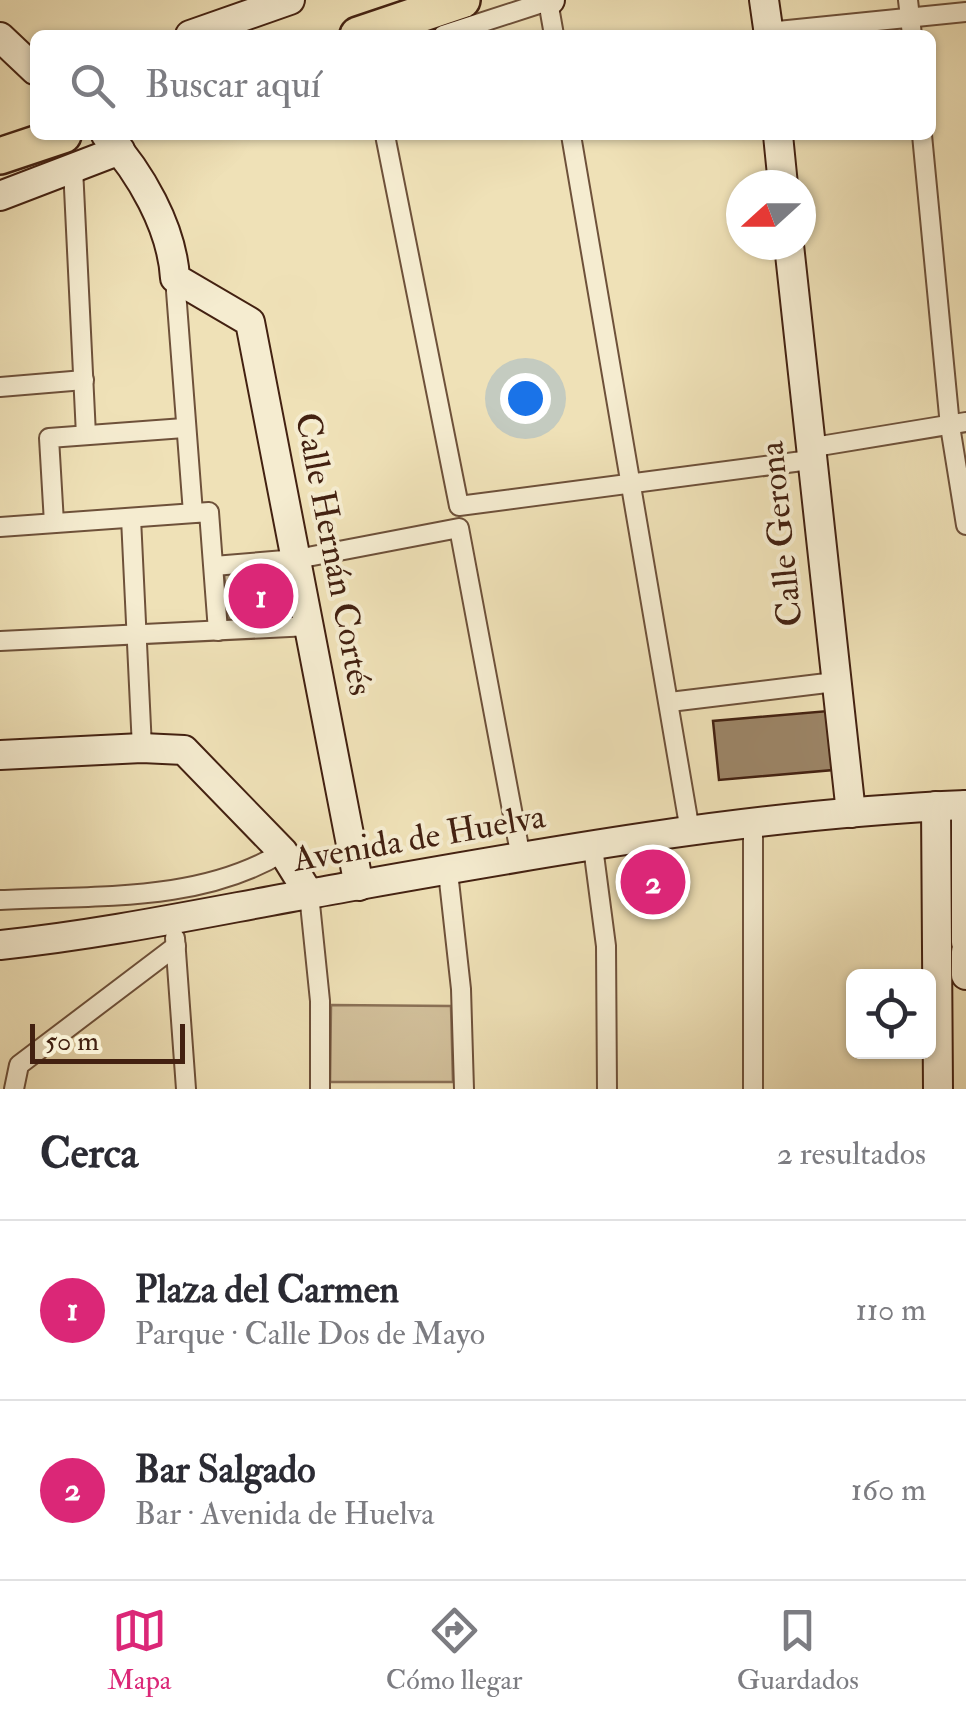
<!DOCTYPE html>
<html lang="es">
<meta charset="utf-8">
<style>
body{margin:0;font-family:"IM FELL Double Pica",serif;background:#f2f2f3;color:#2b2b33}
.controls{position:absolute;right:30px;bottom:30px;display:grid;overflow:hidden;border-radius:15px;box-shadow:0 2px 8px #0004}
.controls button{width:90px;height:90px;display:grid;place-items:center;padding:0;border:0;border-bottom:2px solid #e1e1e2;background:#fff;color:#2b2b33;font:50px sans-serif}
.compass{position:absolute;left:726px;top:170px;width:90px;height:90px;border-radius:50%;background:#fff;box-shadow:0 2px 8px #0004;rotate:249deg}
.scale{position:absolute;left:30px;bottom:25px;width:155px;box-sizing:border-box;padding-left:10px;border:5px solid #432111;border-top:0;font-size:28px;line-height:35px;white-space:nowrap;color:#432111;-webkit-text-stroke:8px #f5ecd0;paint-order:stroke}
.you{position:absolute;left:525px;top:398px;width:35px;height:35px;margin:-25px;border:8px solid #fff;border-radius:50%;background:#1a73e8;box-shadow:0 0 0 15px #1a73e833}
.badge{display:grid;place-items:center;width:65px;height:65px;border-radius:50%;background:#db2777;color:#fff;font-size:32px;font-weight:700}
.pin{position:absolute;translate:-50% -50%;border:5px solid #fff;box-shadow:0 2px 10px #0006}
.list{margin:0;padding:0;list-style:none}
h2{display:flex;justify-content:space-between;align-items:center;height:130px;margin:0;padding:0 40px;font-size:42px}
h2 small{font-size:32px;font-weight:400;color:#7c7c81}
.list li{display:grid;grid-template-columns:65px 1fr auto;gap:30px;align-items:center;box-sizing:border-box;height:180px;padding:0 40px;border-top:2px solid #e1e1e2}
.list b{display:block;font-size:38px;white-space:nowrap}
.list p{margin:0;font-size:32px;white-space:nowrap;color:#7c7c81}
.list em{font-size:32px;font-style:normal;color:#7c7c81}
.icon{flex:none;width:55px;height:55px;fill:none;stroke:currentColor;stroke-width:2;stroke-linecap:round;stroke-linejoin:round}
.map{position:relative;flex:none;width:966px;height:1089px;overflow:hidden}
.search{position:absolute;background:#fff;box-shadow:0 2px 8px #0004;left:30px;right:30px;top:30px;height:110px;display:flex;align-items:center;gap:25px;box-sizing:border-box;padding:0 35px;border-radius:15px;color:#7c7c81;font-size:38px}
.sheet{height:490px;background:#fff}
nav{display:flex;justify-content:space-around;align-items:center;box-sizing:border-box;height:140px;border-top:2px solid #e1e1e2;background:#fff;font-size:28px;color:#7c7c81}
nav a{display:grid;justify-items:center;gap:5px}
nav .on{color:#db2777}
.map>svg:first-child{display:block}
.green{fill:#d2c09b;stroke:#8a7056;stroke-width:2.5}
.building{fill:#9c8567;stroke:#432111;stroke-width:2.5}
.lines{fill:none;stroke-linecap:round;stroke-linejoin:round}
.street-casing{stroke:#6e513a;stroke-width:22}
.secondary-casing{stroke:#432111;stroke-width:32}
.highway-casing{stroke:#432111;stroke-width:40}
.street{stroke:#f5ecd0;stroke-width:18}
.secondary{stroke:#f5ecd0;stroke-width:28}
.highway{stroke:#efe1b7;stroke-width:35}
.labels{text-anchor:middle;dominant-baseline:central;stroke-width:8;stroke-linejoin:round;paint-order:stroke}
.street-label{font-size:35px;fill:#432111;stroke:#f5ecd0}
</style>
<div class="map">
<svg width="966" height="1089" viewBox="0 0 966 1089">
<rect width="100%" height="100%" fill="#efe1b7"/>
<filter id="stains"><feTurbulence type="fractalNoise" baseFrequency=".002" numOctaves="4"/><feColorMatrix values="0 0 0 0 .2 0 0 0 0 .09 0 0 0 0 .02 0 0 0 .5 -.17"/></filter>
<radialGradient id="worn" r=".72"><stop offset=".6" stop-color="#630" stop-opacity="0"/><stop offset="1" stop-color="#630" stop-opacity=".3"/></radialGradient>
<g class="green">
<polygon points="290,568 299,618 229,621 224,574"/>
<polygon points="331,1005 451,1006 453,1082 330,1082"/>
</g>
<polygon class="building" points="828,711 833,770 719,780 713,721"/>
<g class="lines">
<g class="street-casing">
<g id="street">
<polyline points="908,0 912,35"/>
<polyline points="768,32 966,12"/>
<polyline points="443,35 548,1 554,35"/>
<polyline points="385,135 459,506 810,460"/>
<polyline points="571,135 690,831"/>
<polyline points="922,135 950,426 966,525"/>
<polyline points="73,168 86,435"/>
<polyline points="175,278 193,513"/>
<polyline points="0,387 84,380"/>
<polyline points="808,448 966,422"/>
<polyline points="131,518 142,748"/>
<polyline points="54,523 49,438 184,428"/>
<polyline points="0,527 209,512 218,631"/>
<polyline points="214,566 297,559 459,528 521,858"/>
<polyline points="0,641 310,626"/>
<polyline points="670,702 835,682"/>
<polyline points="753,824 753,1089"/>
<polyline points="593,847 606,946 607,1089"/>
<polyline points="448,872 461,989 464,1089"/>
<polyline points="309,894 320,1001 320,1089"/>
<path d="M0 900C95 895 200 903 283 852"/>
<polyline points="175,938 186,1089"/>
<polyline points="14,1089 19,1065 176,946"/>
</g>
</g>
<g class="secondary-casing">
<g id="secondary">
<polyline points="548,0 550,0"/>
<polyline points="764,0 769,35"/>
<polyline points="190,35 290,0"/>
<polyline points="0,37 35,70"/>
<path d="M106 135C140 172 172 227 175 278L250 322 359 886"/>
<polyline points="778,135 783,185"/>
<polyline points="0,196 120,150"/>
<polyline points="789,245 851,813"/>
<polyline points="0,755 142,748 184,750 283,852 309,894"/>
<polyline points="966,805 966,942"/>
<polyline points="936,806 938,1089"/>
<path d="M0 945C106 934 208 912 314 893 529 855 747 814 966 805"/>
<polyline points="966,952 966,975"/>
</g>
</g>
<g class="highway-casing">
<g id="highway">
<polyline points="358,35 462,0"/>
<polyline points="0,156 63,135"/>
</g>
</g>
<use href="#street" class="street"/>
<use href="#secondary" class="secondary"/>
<use href="#highway" class="highway"/>
</g>
<g class="labels">
<g class="street-label">
<text transform="translate(781 534) rotate(-96)">Calle Gerona</text>
<text transform="translate(334 554) rotate(79)">Calle Hernán Cortés</text>
<text transform="translate(419 838) rotate(-10)">Avenida de Huelva</text>
</g>
</g>
<rect width="100%" height="100%" filter="url(#stains)"/>
<rect width="100%" height="100%" fill="url(#worn)"/>
</svg>
<div class="controls">
<button><svg class="icon" aria-label="locate" viewBox="0 0 24 24"><circle cx="12" cy="12" r="6"/><path d="M12 2v4M12 18v4M2 12h4M18 12h4"/></svg></button>
</div>
<svg class="compass" viewBox="-18 -18 36 36"><path d="M0-13l5 13h-10z" fill="#e53935"/><path d="M0 13l5-13h-10z" fill="#7c7c81"/></svg>
<div class="scale">50 m</div>
<div class="you"></div>
<div class="pin badge" style="left:261px;top:596px">1</div>
<div class="pin badge" style="left:653px;top:882px">2</div>
<div class="search"><svg class="icon" aria-label="search" viewBox="0 0 24 24"><circle cx="10" cy="10" r="6"/><path d="M15 15l6 6"/></svg>Buscar aquí</div>
</div>
<section class="sheet">
<h2>Cerca<small>2 resultados</small></h2>
<ul class="list">
<li><span class="badge">1</span><div><b>Plaza del Carmen</b><p>Parque · Calle Dos de Mayo</p></div><em>110 m</em></li>
<li><span class="badge">2</span><div><b>Bar Salgado</b><p>Bar · Avenida de Huelva</p></div><em>160 m</em></li>
</ul>
</section>
<nav>
<a class="on"><svg class="icon" aria-label="map" viewBox="0 0 24 24"><path d="M3 6l6-2 6 2 6-2v14l-6 2-6-2-6 2zM9 4v14M15 6v14"/></svg>Mapa</a>
<a><svg class="icon" aria-label="directions" viewBox="0 0 24 24"><path d="M12 3l9 9-9 9-9-9zM9 14v-3h6M13 9l2 2-2 2"/></svg>Cómo llegar</a>
<a><svg class="icon" aria-label="saved" viewBox="0 0 24 24"><path d="M7 4h10v16l-5-4-5 4z"/></svg>Guardados</a>
</nav>
